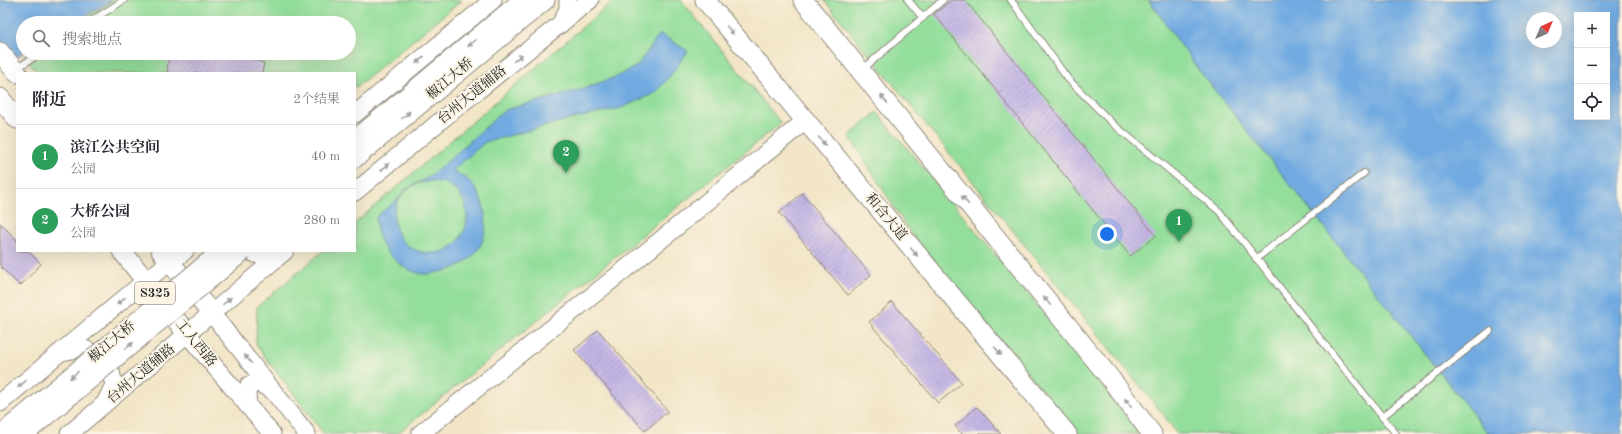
<!DOCTYPE html>
<html lang="zh">
<meta charset="utf-8">
<style>
body{margin:0;font-family:"Old Standard TT","Noto Serif SC",serif;background:#f7f7f7;color:#2b2b33}
.controls{position:absolute;right:12px;top:12px;display:grid;overflow:hidden;border-radius:0px;box-shadow:0 4px 16px #0002}
.controls button{width:36px;height:36px;display:grid;place-items:center;padding:0;border:0;border-bottom:1px solid #e1e1e2;background:#fff;color:#2b2b33;font:20px sans-serif}
.compass{position:absolute;left:1526px;top:12px;width:36px;height:36px;border-radius:50%;background:#fff;box-shadow:0 4px 16px #0002;rotate:44deg}
.you{position:absolute;left:1107px;top:234px;width:14px;height:14px;margin:-10px;border:3px solid #fff;border-radius:50%;background:#1a73e8;box-shadow:0 0 0 6px #1a73e833}
.badge{display:grid;place-items:center;width:26px;height:26px;border-radius:50%;background:#b45309;color:#fff;font-size:13px;font-weight:700}
.pin{position:absolute;translate:-50% -33px;filter:drop-shadow(0 1px 2px #0008)}
.pin::after{content:'';position:absolute;top:21px;width:14px;height:12px;background:inherit;clip-path:polygon(0 0,100% 0,50% 100%)}
.list{margin:0;padding:0;list-style:none}
h2{display:flex;justify-content:space-between;align-items:center;height:52px;margin:0;padding:0 16px;font-size:17px}
h2 small{font-size:13px;font-weight:400;color:#7c7c81}
.list li{display:grid;grid-template-columns:26px 1fr auto;gap:12px;align-items:center;box-sizing:border-box;height:64px;padding:0 16px;border-top:1px solid #e1e1e2}
.list b{display:block;font-size:15px;white-space:nowrap}
.list p{margin:0;font-size:13px;white-space:nowrap;color:#7c7c81}
.list em{font-size:13px;font-style:normal;color:#7c7c81}
.icon{flex:none;width:22px;height:22px;fill:none;stroke:currentColor;stroke-width:2;stroke-linecap:round;stroke-linejoin:round}
.map{position:relative;flex:none;width:1622px;height:434px;overflow:hidden}
.search{position:absolute;background:#fff;box-shadow:0 4px 16px #0002;left:16px;top:16px;width:340px;height:44px;display:flex;align-items:center;gap:10px;box-sizing:border-box;padding:0 14px;border-radius:22px;color:#7c7c81;font-size:15px}
.panel{position:absolute;background:#fff;box-shadow:0 4px 16px #0002;left:16px;top:72px;width:340px;height:180px;border-radius:0px}
.map>svg:first-child{display:block}
.green{fill:#93de9b;stroke:#5f8463}
.water{fill:#71aae1;stroke:#4e6a86;fill-rule:evenodd}
.building{fill:url(#building-hatch)}
.lines{fill:none;stroke-linecap:round;stroke-linejoin:round}
.lane-casing{stroke:#8e887a;stroke-width:8}
.secondary-casing{stroke:#8e887a;stroke-width:19}
.primary-casing{stroke:#8e887a;stroke-width:21}
.lane{stroke:#fff;stroke-width:6}
.secondary{stroke:#fff;stroke-width:17}
.primary{stroke:#fff;stroke-width:19}
.primary-bridge-casing{stroke:#8e887a;stroke-width:21;stroke-linecap:butt}
.primary-bridge{stroke:#fff;stroke-width:19}
.oneway{fill:#a0a0a0}
.labels{text-anchor:middle;dominant-baseline:central;stroke-width:4;stroke-linejoin:round;paint-order:stroke}
.shield{fill:#fcf5e5;stroke:#6a6863;stroke-width:1}
.shield-label{font-size:13px;font-weight:bold;fill:#2b2b2b}
.street-label{font-size:14px;fill:#2b2b2b;stroke:#fcf5e5}
</style>
<div class="map">
<svg width="1622" height="434" viewBox="0 0 1622 434">
<defs>
<pattern id="building-hatch" width="6" height="6" patternUnits="userSpaceOnUse"><rect width="6" height="6" fill="#c4b6e6"/><path d="M-1 1l2-2M0 6l6-6M5 7l2-2" fill="none" stroke="#9f94bb"/></pattern>
</defs>
<rect width="100%" height="100%" fill="#fcf5e5"/>
<filter id="ink" filterUnits="userSpaceOnUse"><feTurbulence type="fractalNoise" baseFrequency=".025" numOctaves="2"/><feDisplacementMap in="SourceGraphic" scale="8" xChannelSelector="R" yChannelSelector="G"/><feConvolveMatrix kernelMatrix="1 2 1 2 8 2 1 2 1" color-interpolation-filters="sRGB"/></filter>
<filter id="wash" filterUnits="userSpaceOnUse"><feTurbulence type="fractalNoise" baseFrequency=".012" numOctaves="4" result="noise"/><feDisplacementMap in="SourceGraphic" scale="16" xChannelSelector="R" yChannelSelector="G"/><feGaussianBlur stdDeviation="0.9" result="paint"/><feColorMatrix in="noise" values="0 0 0 0 0 0 0 0 0 0 0 0 0 0 0 0 0 1.4 0 .05"/><feComposite in="paint" operator="in"/></filter>
<g filter="url(#wash)">
<rect width="100%" height="100%" fill="#f2e5c8"/>
<g class="green">
<polygon points="114,0 462,0 355,88 355,73 38,73 24,56 28,53 349,53 349,23 77,23"/>
<polygon points="614,0 681,0 781,123 397,434 324,434 256,345 257,307 323,251 355,251 355,223"/>
<polygon points="824,0 1149,0 1198,69 1489,434 1177,434 1163,414"/>
<polygon points="877,112 1094,374 1140,434 1079,434 911,234 849,136"/>
</g>
<g class="water">
<polygon points="0,0 112,0 73,23 23,23 23,53 0,66"/>
<path d="M1149 0H1622V434H1489L1198 69ZM1577 15H1607V117H1577ZM1532 18H1556V42H1532Z"/>
<path d="M660 34 688 51 670 76 655 93 621 108 572 119 485 142 453 170C458 174 465 177 470 182 477 189 482 200 484 209 492 242 472 266 440 272 433 273 425 275 419 273 409 271 402 266 395 260 381 248 376 235 376 217L399 198 405 190 427 178 441 167 505 110 583 89 618 76 637 66ZM433 181C437 182 443 182 447 184 484 204 466 262 421 252 414 250 405 245 401 239 387 219 395 192 418 183 422 182 428 182 433 181Z"/>
</g>
<g id="blocks">
<g class="building">
<polygon points="952,0 965,0 1156,236 1130,256 934,14"/>
<polygon points="169,53 234,53 264,63 262,73 167,73"/>
<polygon points="802,193 871,275 848,295 779,213"/>
<polygon points="0,223 17,240 17,251 28,251 41,264 20,286 0,266"/>
<polygon points="892,302 962,383 938,403 869,322"/>
<polygon points="598,330 668,411 645,431 574,350"/>
<polygon points="977,407 1001,434 962,434 955,426"/>
</g>
</g>
</g>
<g filter="url(#ink)">
<use href="#blocks" fill-opacity="0" stroke="#8e887a" stroke-width="1"/>
<g class="lines">
<g class="lane-casing">
<g id="lane">
<polyline points="908,0 923,18"/>
<polyline points="1011,0 1068,79 1113,124 1219,211 1396,434"/>
<polyline points="88,23 124,0"/>
<polyline points="17,68 41,53"/>
<polyline points="863,69 943,0"/>
<polyline points="1256,259 1364,173"/>
<polyline points="1382,417 1490,331"/>
</g>
</g>
<g class="secondary-casing">
<g id="secondary">
<polyline points="560,25 568,9 568,0"/>
<polyline points="355,114 493,0"/>
<polyline points="355,192 451,112 590,0"/>
<path d="M250 251C262 259 270 256 283 253"/>
<polyline points="212,314 307,434"/>
<polyline points="188,335 272,434"/>
<polyline points="62,352 82,348 104,358 111,372 114,385 105,403"/>
<polyline points="0,403 145,281 185,251"/>
<polyline points="248,406 247,394 249,385 258,383 272,390"/>
<polyline points="69,434 285,251"/>
<polyline points="420,434 628,267 805,121"/>
</g>
</g>
<g class="primary-casing">
<g id="primary">
<polyline points="705,0 1067,434"/>
<polyline points="803,0 1110,378 1152,434"/>
<polyline points="0,52 17,73"/>
<polyline points="0,98 17,119"/>
<polyline points="355,140 523,0"/>
<polyline points="355,158 545,0"/>
<polyline points="122,251 188,335"/>
<polyline points="161,251 212,314"/>
</g>
</g>
<use href="#lane" class="lane"/>
<use href="#secondary" class="secondary"/>
<use href="#primary" class="primary"/>
<g class="primary-bridge-casing">
<g id="primary-bridge">
<polyline points="2,434 222,251"/>
<polyline points="24,434 243,251"/>
</g>
</g>
<use href="#primary-bridge" class="primary-bridge"/>
</g>
<defs><path id="oneway-solid" d="M-6-.8H1V-3.2L6.5 0L1 3.2V.8H-6Z"/></defs>
<g class="oneway">
<use href="#oneway-solid" transform="translate(730 30) rotate(50)"/>
<use href="#oneway-solid" transform="translate(472 43) rotate(140)"/>
<use href="#oneway-solid" transform="translate(518 58) rotate(-38)"/>
<use href="#oneway-solid" transform="translate(420 60) rotate(141)"/>
<use href="#oneway-solid" transform="translate(884 99) rotate(-128)"/>
<use href="#oneway-solid" transform="translate(406 115) rotate(-40)"/>
<use href="#oneway-solid" transform="translate(822 141) rotate(50)"/>
<use href="#oneway-solid" transform="translate(385 167) rotate(-40)"/>
<use href="#oneway-solid" transform="translate(965 200) rotate(-129)"/>
<use href="#oneway-solid" transform="translate(914 252) rotate(50)"/>
<use href="#oneway-solid" transform="translate(121 301) rotate(140)"/>
<use href="#oneway-solid" transform="translate(227 301) rotate(-41)"/>
<use href="#oneway-solid" transform="translate(1047 301) rotate(-129)"/>
<use href="#oneway-solid" transform="translate(129 346) rotate(-40)"/>
<use href="#oneway-solid" transform="translate(998 351) rotate(50)"/>
<use href="#oneway-solid" transform="translate(248 359) rotate(-128)"/>
<use href="#oneway-solid" transform="translate(74 375) rotate(140)"/>
<use href="#oneway-solid" transform="translate(22 384) rotate(140)"/>
<use href="#oneway-solid" transform="translate(1128 403) rotate(-127)"/>
</g>
</g>
<g class="labels">
<rect class="shield" x="135" y="282" width="40" height="22" rx="3"/>
<g class="shield-label">
<text x="155" y="293">S325</text>
</g>
<g class="street-label">
<text transform="translate(450 79) rotate(-40)">椒江大桥</text>
<text transform="translate(472 95) rotate(-39)">台州大道辅路</text>
<text transform="translate(886 217) rotate(50)">和合大道</text>
<text transform="translate(112 342) rotate(-40)">椒江大桥</text>
<text transform="translate(196 343) rotate(51)">工人西路</text>
<text transform="translate(141 374) rotate(-40)">台州大道辅路</text>
</g>
</g>
</svg>
<div class="controls">
<button>+</button>
<button>−</button>
<button><svg class="icon" aria-label="locate" viewBox="0 0 24 24"><circle cx="12" cy="12" r="6"/><path d="M12 2v4M12 18v4M2 12h4M18 12h4"/></svg></button>
</div>
<svg class="compass" viewBox="-18 -18 36 36"><path d="M0-13l5 13h-10z" fill="#e53935"/><path d="M0 13l5-13h-10z" fill="#7c7c81"/></svg>
<div class="you"></div>
<div class="pin badge" style="left:1179px;top:242px;background:#2e9e5b">1</div>
<div class="pin badge" style="left:566px;top:173px;background:#2e9e5b">2</div>
<div class="search"><svg class="icon" aria-label="search" viewBox="0 0 24 24"><circle cx="10" cy="10" r="6"/><path d="M15 15l6 6"/></svg>搜索地点</div>
<section class="panel">
<h2>附近<small>2个结果</small></h2>
<ul class="list">
<li><span class="badge" style="background:#2e9e5b">1</span><div><b>滨江公共空间</b><p>公园</p></div><em>40 m</em></li>
<li><span class="badge" style="background:#2e9e5b">2</span><div><b>大桥公园</b><p>公园</p></div><em>280 m</em></li>
</ul>
</section>
</div>
